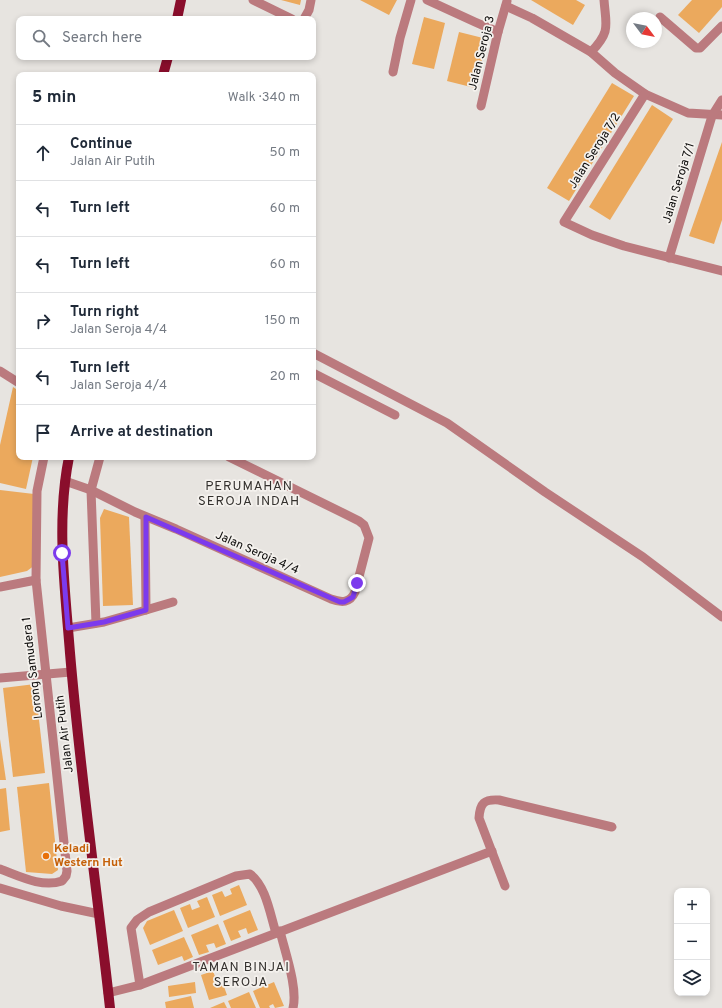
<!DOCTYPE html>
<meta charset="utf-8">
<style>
body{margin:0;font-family:Overpass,sans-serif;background:#f6f6f7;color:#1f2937}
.controls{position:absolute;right:12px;bottom:12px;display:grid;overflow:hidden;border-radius:8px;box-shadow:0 2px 6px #0003}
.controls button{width:36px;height:36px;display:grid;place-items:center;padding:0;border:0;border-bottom:1px solid #e0e1e3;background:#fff;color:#1f2937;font:20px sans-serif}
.compass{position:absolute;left:626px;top:12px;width:36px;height:36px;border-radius:50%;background:#fff;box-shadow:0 2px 6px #0003;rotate:122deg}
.stop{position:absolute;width:12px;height:12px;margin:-9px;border:3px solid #7c3aed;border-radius:50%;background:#fff}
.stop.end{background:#7c3aed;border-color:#fff;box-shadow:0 1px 4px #0008}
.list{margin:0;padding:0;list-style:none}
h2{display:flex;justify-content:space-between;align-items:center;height:52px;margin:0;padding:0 16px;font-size:17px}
h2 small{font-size:13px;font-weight:400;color:#747a83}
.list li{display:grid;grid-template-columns:26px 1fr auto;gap:12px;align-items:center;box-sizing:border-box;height:56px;padding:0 16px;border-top:1px solid #e0e1e3}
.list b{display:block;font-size:15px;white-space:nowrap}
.list p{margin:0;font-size:13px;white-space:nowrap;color:#747a83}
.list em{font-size:13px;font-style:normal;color:#747a83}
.icon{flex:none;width:22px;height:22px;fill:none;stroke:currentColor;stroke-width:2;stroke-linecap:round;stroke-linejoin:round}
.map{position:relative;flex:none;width:722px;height:1008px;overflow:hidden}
.search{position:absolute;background:#fff;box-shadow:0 2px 6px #0003;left:16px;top:16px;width:300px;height:44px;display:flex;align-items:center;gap:10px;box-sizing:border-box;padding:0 14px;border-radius:8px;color:#747a83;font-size:15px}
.panel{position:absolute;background:#fff;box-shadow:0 2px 6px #0003;left:16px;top:72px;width:300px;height:388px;border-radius:8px}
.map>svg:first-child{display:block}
.building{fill:#eba95d}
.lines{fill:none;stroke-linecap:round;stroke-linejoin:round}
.street{stroke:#bb7a7e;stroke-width:9}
.primary{stroke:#8a0e2c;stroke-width:10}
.route{stroke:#7c3aed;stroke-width:5}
.food-dot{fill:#e8710a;stroke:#f4f1ed;stroke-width:1.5}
.labels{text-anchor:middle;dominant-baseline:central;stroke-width:3.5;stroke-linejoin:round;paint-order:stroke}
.street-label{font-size:12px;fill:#0c0b0a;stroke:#f4f1ed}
.food-label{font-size:12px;font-weight:bold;fill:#c56008;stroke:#f4f1ed;text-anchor:start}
.neighbourhood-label{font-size:13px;letter-spacing:1px;fill:#33302d;stroke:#f4f1ed}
</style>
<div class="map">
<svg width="722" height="1008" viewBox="0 0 722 1008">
<rect width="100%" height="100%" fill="#e7e4e0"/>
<g class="building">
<polygon points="281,0 301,0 300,5"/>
<polygon points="360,0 397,0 389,15"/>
<polygon points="531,0 576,0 585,5 573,25"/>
<polygon points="692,0 722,0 722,7 699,33 678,15"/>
<polygon points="424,17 445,23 434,69 412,64"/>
<polygon points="459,32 487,39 475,88 447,81"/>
<polygon points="612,83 634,96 569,201 547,188"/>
<polygon points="652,105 673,119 610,220 589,207"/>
<polygon points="722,142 722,220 714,244 689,236"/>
<polygon points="13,387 19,391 19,457 33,457 26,489 0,483 0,445"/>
<polygon points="0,490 34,494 35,565 27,571 0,577"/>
<polygon points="104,509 129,517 133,605 103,606 100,518"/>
<polygon points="35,684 45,773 13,777 3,688"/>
<polygon points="0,739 6,780 0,780"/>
<polygon points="49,783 58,870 52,874 26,872 17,787"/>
<polygon points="6,788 10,830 0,832 0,789"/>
<polygon points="239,885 247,905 220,916 212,895 222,891 225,897 232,894 230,889"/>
<polygon points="207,897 215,917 188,928 180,908 190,904 192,910 200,907 197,901"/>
<polygon points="174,910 183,931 150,945 143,928 147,921"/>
<polygon points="250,910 258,930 248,934 246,928 238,931 241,937 231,941 223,921"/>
<polygon points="218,924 226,944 216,948 214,943 206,945 209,952 199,955 191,935"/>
<polygon points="184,937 193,957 184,961 182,956 158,965 152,950"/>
<polygon points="213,971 218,985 223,984 227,995 209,1000 201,975"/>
<polygon points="195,982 196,993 169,997 168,986"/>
<polygon points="274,982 284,1006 275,1008 273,1004 269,1006 270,1008 260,1008 253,991"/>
<polygon points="249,992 256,1008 231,1008 228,1001"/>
<polygon points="191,996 194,1008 166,1008 165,1002"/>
<polygon points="224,1002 227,1008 210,1008"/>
</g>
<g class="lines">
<g class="street">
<polyline points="253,0 292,19"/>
<polyline points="427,0 475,22 498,32"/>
<polyline points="506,6 532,18 591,52 615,73 645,94 688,113 722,115"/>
<polyline points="660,17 696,48 700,48 722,26"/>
<polyline points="304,19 309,10 311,0"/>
<path d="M591 52C611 31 606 26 604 0"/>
<polyline points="393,72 400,38 411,0"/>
<polyline points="645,94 564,222 592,235 624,246 722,271"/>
<polyline points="481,106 498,32 507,1"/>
<polyline points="669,258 712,116 722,100"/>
<polyline points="313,353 447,423 545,492 643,557 722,617"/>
<polyline points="0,371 19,383"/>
<polyline points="313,373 395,415"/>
<path d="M65 481 91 490 135 512 176 529 331 599C342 603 350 603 355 592L369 538 364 525 359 521 341 512 229 457"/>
<polyline points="0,587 36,580"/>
<polyline points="146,610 173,602"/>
<polyline points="96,623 91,490 100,457"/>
<polyline points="68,628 104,622 146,610 145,517"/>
<polyline points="0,678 71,672"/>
<path d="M0 869C19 876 42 888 62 881L66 876 67 871 36 580 37 491 44 457"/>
<path d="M505 886 479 818C480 803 484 799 499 800L612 827"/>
<polyline points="0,888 61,906 99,914"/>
<path d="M280 931C285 952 298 988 293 1008"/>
<path d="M140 985 131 928 137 920 149 912 236 876 250 874C266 886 270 914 276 933"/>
<polyline points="108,993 140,985 492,851"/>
</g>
<g class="primary">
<polyline points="177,19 181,0"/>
<polyline points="163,75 168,57"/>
<path d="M69 457C56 522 65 588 70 653 80 772 97 890 110 1008"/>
</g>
</g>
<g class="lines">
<polyline class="route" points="62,553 68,628 104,622 146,610 146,517 340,602 344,602 353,597 357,583"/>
</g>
<circle class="food-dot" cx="46" cy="856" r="4"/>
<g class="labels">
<g class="street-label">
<text transform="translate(482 53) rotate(-76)">Jalan Seroja 3</text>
<text transform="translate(595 151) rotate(-58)">Jalan Seroja 7/2</text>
<text transform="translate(679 183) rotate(-73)">Jalan Seroja 7/1</text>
<text transform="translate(257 553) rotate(24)">Jalan Seroja 4/4</text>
<text transform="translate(33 668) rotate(-97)">Lorong Samudera 1</text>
<text transform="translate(65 734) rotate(-97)">Jalan Air Putih</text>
</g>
<g class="food-label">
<text x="54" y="849">Keladi<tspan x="54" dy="14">Western Hut</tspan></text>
</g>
<g class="neighbourhood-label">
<text x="249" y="487">PERUMAHAN<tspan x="249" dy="15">SEROJA INDAH</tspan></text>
<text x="241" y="968">TAMAN BINJAI<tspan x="241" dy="15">SEROJA</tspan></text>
</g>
</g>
</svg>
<div class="controls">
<button>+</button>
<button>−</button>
<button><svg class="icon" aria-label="layers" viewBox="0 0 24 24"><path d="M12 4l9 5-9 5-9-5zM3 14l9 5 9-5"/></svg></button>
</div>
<svg class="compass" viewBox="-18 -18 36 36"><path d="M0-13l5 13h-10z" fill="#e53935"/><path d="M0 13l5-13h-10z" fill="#747a83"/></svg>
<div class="stop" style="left:62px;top:553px"></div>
<div class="stop end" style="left:357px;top:583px"></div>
<div class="search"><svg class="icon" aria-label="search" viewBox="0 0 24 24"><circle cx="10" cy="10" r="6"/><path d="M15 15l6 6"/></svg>Search here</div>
<section class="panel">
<h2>5 min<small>Walk · 340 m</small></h2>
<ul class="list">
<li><svg class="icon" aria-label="ahead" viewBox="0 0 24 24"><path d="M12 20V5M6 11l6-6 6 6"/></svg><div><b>Continue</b><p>Jalan Air Putih</p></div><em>50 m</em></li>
<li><svg class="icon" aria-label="left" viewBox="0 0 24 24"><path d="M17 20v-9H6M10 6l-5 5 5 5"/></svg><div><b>Turn left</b></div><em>60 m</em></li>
<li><svg class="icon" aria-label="left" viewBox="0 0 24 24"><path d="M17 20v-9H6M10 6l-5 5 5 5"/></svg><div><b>Turn left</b></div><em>60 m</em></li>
<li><svg class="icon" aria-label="right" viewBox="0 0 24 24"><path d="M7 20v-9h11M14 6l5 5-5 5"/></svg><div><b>Turn right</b><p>Jalan Seroja 4/4</p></div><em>150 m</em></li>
<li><svg class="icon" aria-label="left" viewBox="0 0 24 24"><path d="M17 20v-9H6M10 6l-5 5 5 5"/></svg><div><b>Turn left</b><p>Jalan Seroja 4/4</p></div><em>20 m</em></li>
<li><svg class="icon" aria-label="arrive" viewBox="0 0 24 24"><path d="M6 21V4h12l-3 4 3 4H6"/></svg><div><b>Arrive at destination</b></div></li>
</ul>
</section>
</div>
